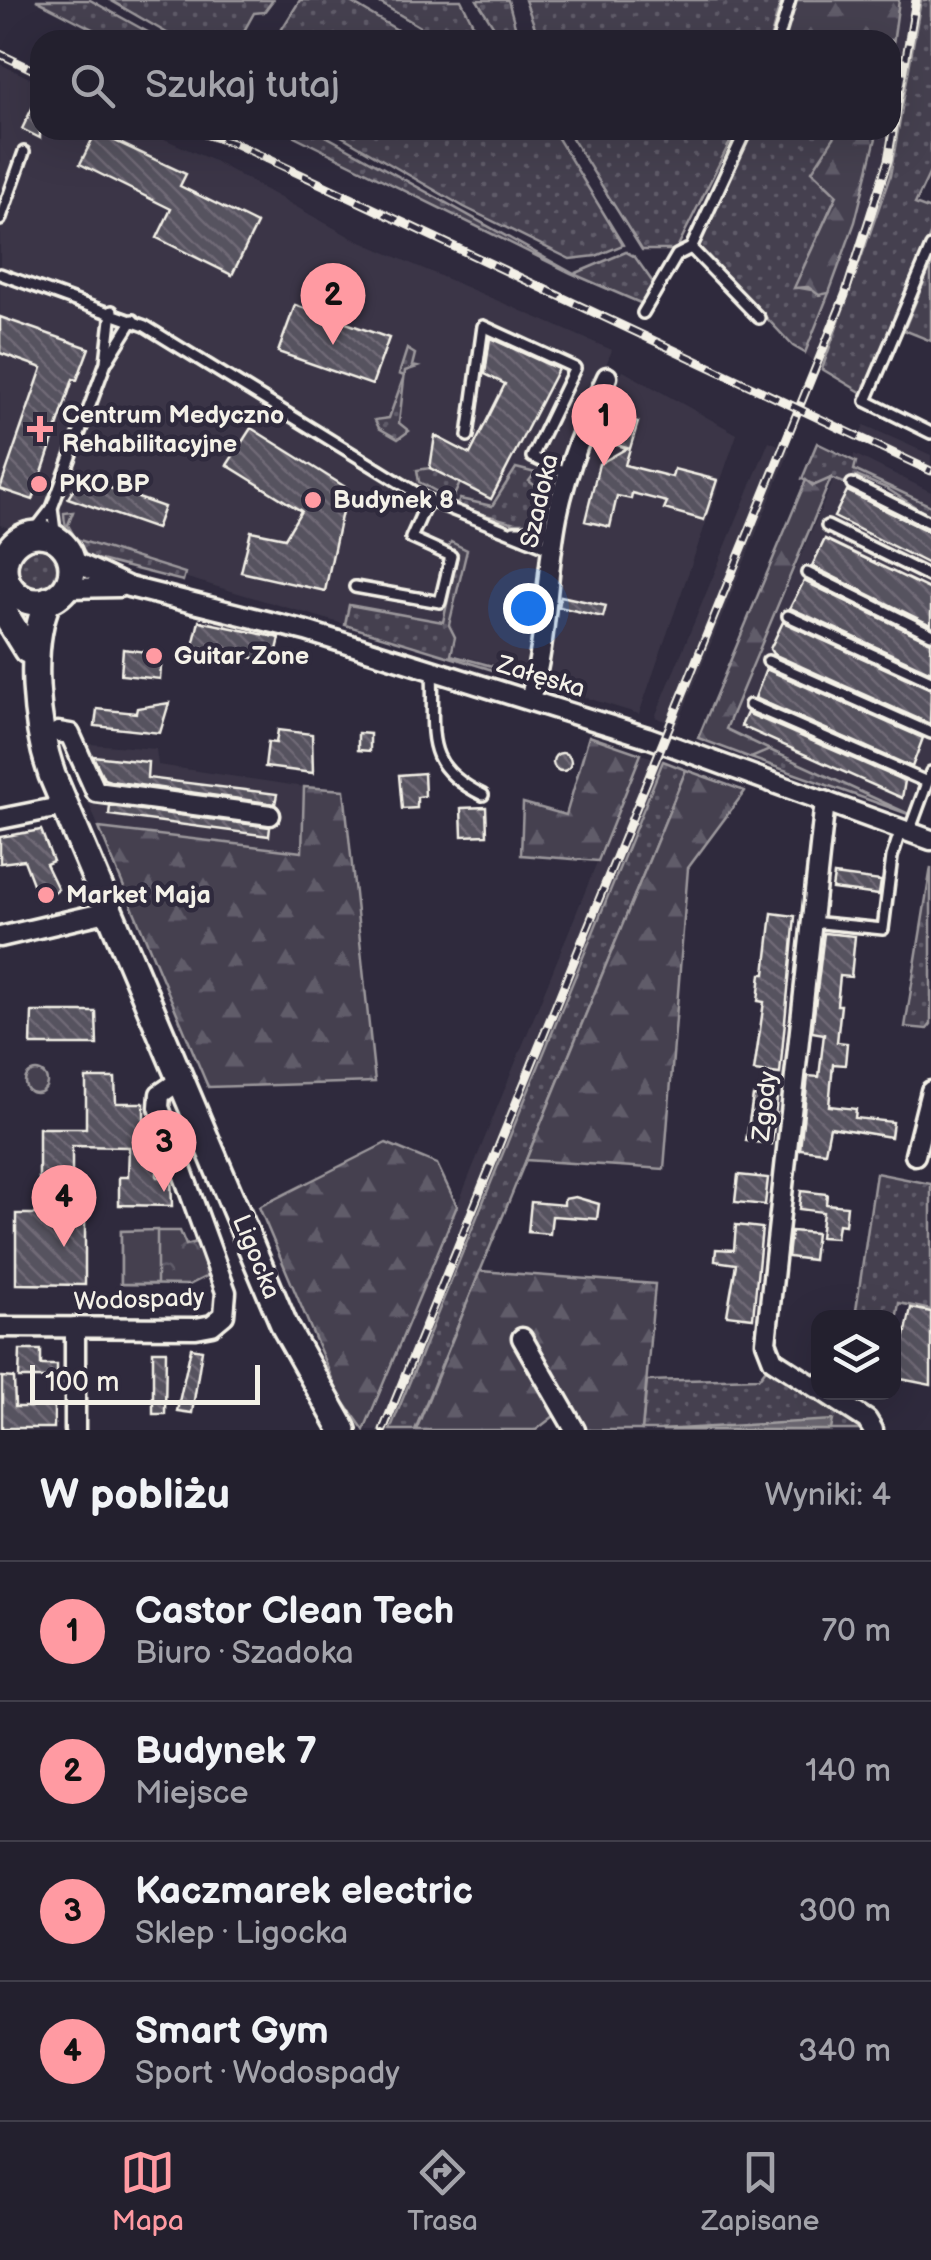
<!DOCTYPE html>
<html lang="pl">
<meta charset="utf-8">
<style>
body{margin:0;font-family:"Balsamiq Sans",sans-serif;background:#2f2d3a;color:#f1f3f6}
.controls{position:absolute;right:30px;bottom:30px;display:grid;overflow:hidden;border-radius:20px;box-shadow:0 10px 40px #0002}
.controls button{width:90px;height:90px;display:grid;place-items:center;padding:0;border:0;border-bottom:2px solid #403e4a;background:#23202e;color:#f1f3f6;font:50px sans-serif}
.scale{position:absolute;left:30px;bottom:25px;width:230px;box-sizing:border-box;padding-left:10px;border:5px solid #f4f1e8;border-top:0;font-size:28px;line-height:35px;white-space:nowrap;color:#f4f1e8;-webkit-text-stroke:8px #2f2a3d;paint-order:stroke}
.you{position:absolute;left:528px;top:608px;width:35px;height:35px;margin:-25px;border:8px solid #fff;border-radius:50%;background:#1a73e8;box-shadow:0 0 0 15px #1a73e833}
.badge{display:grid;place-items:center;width:65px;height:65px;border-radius:50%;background:#ff9aa2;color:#111;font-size:32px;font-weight:700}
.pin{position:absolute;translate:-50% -82px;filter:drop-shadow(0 2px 5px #0008)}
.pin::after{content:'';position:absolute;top:52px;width:35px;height:30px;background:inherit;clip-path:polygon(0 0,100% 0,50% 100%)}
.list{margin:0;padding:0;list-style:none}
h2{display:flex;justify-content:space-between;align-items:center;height:130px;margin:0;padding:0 40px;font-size:42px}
h2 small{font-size:32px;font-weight:400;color:#a3a3aa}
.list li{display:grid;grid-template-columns:65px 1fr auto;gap:30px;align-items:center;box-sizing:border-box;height:140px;padding:0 40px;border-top:2px solid #403e4a}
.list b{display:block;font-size:38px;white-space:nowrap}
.list p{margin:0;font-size:32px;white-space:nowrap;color:#a3a3aa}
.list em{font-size:32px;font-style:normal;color:#a3a3aa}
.icon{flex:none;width:55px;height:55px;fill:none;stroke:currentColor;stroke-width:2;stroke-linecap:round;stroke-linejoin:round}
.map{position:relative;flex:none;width:931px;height:1430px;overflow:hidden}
.search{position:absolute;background:#23202e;box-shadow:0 10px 40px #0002;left:30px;right:30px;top:30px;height:110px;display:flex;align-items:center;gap:25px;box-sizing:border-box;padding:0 35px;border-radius:30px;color:#a3a3aa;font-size:38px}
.sheet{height:690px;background:#23202e}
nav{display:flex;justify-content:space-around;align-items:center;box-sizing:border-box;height:140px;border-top:2px solid #403e4a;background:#23202e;font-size:28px;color:#a3a3aa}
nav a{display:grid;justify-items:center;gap:5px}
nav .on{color:#ff9aa2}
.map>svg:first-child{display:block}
.built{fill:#3b3647}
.grass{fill:url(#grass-dots);stroke:#9c989c;stroke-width:2.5}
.forest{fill:url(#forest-firs);stroke:#9c989c;stroke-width:2.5}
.park{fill:url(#park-crowns);stroke:#9c989c;stroke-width:2.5}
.pitch{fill:#454050;stroke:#9c989c;stroke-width:2.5}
.water{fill:url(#water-rules);stroke:#a19ea0;stroke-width:2.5}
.building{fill:url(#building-back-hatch);stroke:#f4f1e8;stroke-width:2.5}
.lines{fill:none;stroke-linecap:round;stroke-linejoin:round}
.lane-casing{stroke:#f4f1e8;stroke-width:16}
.street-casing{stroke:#f4f1e8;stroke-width:25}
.secondary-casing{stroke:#f4f1e8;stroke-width:32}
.lane{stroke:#2f2a3d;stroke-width:9}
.street{stroke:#2f2a3d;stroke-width:18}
.secondary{stroke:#2f2a3d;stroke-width:25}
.rail-casing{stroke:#f4f1e8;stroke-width:9}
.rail{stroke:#2f2a3d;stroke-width:5;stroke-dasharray:15;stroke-linecap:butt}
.poi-dot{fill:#ff9aa2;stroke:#2f2a3d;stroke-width:4}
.labels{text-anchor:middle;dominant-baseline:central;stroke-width:9;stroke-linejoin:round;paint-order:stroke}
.poi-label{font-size:25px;font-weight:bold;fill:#f4f1e8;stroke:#2f2a3d;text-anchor:start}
.street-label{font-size:25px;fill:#f4f1e8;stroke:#2f2a3d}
</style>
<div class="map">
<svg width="931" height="1430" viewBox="0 0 931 1430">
<defs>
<pattern id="grass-dots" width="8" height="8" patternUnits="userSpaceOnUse" patternTransform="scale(2.5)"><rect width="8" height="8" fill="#454050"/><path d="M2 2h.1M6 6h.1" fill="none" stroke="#605c69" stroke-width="1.8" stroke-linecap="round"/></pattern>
<pattern id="forest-firs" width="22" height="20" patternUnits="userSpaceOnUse" patternTransform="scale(2.5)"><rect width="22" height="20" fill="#454050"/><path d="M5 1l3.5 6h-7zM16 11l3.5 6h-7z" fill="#605c69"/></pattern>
<pattern id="park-crowns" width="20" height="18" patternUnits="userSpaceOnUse" patternTransform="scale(2.5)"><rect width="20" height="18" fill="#454050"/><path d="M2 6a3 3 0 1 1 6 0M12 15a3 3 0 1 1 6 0" fill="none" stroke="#605c69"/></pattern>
<pattern id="water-rules" width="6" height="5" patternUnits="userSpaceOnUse" patternTransform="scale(2.5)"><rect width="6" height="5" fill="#6a6670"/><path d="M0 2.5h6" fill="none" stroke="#807c84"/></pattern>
<pattern id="building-back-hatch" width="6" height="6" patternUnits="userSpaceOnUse" patternTransform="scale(2.5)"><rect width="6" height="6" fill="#56525f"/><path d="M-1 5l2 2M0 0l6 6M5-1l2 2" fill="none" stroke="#6f6b76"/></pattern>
</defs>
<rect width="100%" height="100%" fill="#2f2a3d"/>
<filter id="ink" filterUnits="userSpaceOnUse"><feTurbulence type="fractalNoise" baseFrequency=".01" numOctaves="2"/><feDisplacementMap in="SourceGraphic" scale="20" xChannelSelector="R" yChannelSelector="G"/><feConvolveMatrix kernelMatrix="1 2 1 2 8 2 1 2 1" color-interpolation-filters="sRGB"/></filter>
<g filter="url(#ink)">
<g class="built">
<polygon points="899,0 921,0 898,140 880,210 822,369 805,353 855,222 878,130 891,130 891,59"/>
<polygon points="0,64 40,83 40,130 144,130 214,161 352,238 612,350 562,474 540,569 525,672 377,634 79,546 66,525 36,515 12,529 0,525"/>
<polygon points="623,371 737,434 639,714 542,684 559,559 578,472 597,415"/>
<polygon points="864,425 931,455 931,474 858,440"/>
<polygon points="769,441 790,450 677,726 655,717"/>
<polygon points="854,454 931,492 931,506 853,470"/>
<polygon points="834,479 931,527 931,762 911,815 726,729"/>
<polygon points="63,742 156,749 158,765 304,787 303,852 99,828"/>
<polygon points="641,754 663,761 390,1430 366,1430"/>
</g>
<g class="grass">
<polygon points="36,0 90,0 162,40 114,40"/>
<polygon points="110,0 273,0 264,12 254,13 239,40 179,40"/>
<polygon points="300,0 347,0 414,40 275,40"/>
<polygon points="375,0 461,0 479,36 452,40 436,36"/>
<polygon points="477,0 508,0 517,33 505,36 497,32"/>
<polygon points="525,0 781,0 770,40 551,40 537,33"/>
<polygon points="921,0 931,0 931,170 915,204 931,210 931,233 864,394 822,369 890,176"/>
<polygon points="282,130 315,130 574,274 626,252 635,257 654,284 645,305 571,273"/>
<polygon points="331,130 553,130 623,245 596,256 570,259 464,207"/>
<polygon points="567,130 736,130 676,250 642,250"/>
<polygon points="750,130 839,130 835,141 837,194 795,287 829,293 805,353 793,346 697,244"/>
<polygon points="931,265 931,341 904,330"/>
<polygon points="407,349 415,354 412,366 417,367 405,371 399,423 409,431 398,439 379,428 375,420 389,418 404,376 399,374"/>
<path d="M817 443 856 462 854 470 931 506V517L886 488 856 476 844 483 831 478C818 487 815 486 802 479Z"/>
<polygon points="430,468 460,483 452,500 419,482 417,470"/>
<polygon points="516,468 555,478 553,485 535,473 529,481 549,497 544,523 515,523 456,507 460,499 492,506"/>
<path d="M73 512 68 525 76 539 185 573 183 581 96 559 94 563C77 553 64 533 64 513Z"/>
<polygon points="451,542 467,550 449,625 455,637 451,655 523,674 512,676 345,625 349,605 443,622 458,554 448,548"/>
<circle cx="38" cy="568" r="20"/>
<polygon points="770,750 911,815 745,756"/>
<polygon points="663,761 686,770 415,1430 390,1430"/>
<polygon points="931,867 931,1024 927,1029 905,1027"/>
<polygon points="876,1173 931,1184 931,1310 899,1303 894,1332 894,1318 855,1317"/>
<polygon points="769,1365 858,1421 863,1430 642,1430 647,1381 759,1378"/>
</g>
<g class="forest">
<polygon points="795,0 899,0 891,59 891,40 783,40"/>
<polygon points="839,130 878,130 855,222 829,293 819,295 808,287 794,288 837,195 812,171"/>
<polygon points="831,478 726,729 770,750 751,758 698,738 806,480 813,486"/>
<polygon points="589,736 641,754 598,861 521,855 523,803 566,815"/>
<polygon points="686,770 745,791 688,868 664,1169 526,1160"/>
<polygon points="304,787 344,790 375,1082 208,1087 99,828 302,852"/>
<polygon points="386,1143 437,1164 457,1206 364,1430 339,1395 259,1207"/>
<polygon points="480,1271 655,1284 642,1430 584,1430 571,1403 536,1430 416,1430"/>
</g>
<g class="park">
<circle cx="36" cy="1082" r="11"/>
<polygon points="121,1231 180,1231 186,1245 200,1241 213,1273 189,1285 121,1284"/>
</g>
<polygon class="pitch" points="157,1230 157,1284 121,1284 121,1231"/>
<polygon class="water" points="833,1420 831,1430 661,1430"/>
<g class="building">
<polygon points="40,92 40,138 22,129"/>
<polygon points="96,132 186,174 180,186 257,224 232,275 157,238 171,209 80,164"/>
<polygon points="295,305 389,338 372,385 278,352"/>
<polygon points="0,317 89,348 77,380 73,379 33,500 0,489 42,368 0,353"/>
<polygon points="490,338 558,369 491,499 430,468 435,436 470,454 505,384 485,374"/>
<polygon points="616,415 638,422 625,465 672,477 674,469 717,480 704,520 664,509 667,502 632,493 631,499 617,496 610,527 585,521 599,464 627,448 607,442"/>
<polygon points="251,428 347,488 325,591 241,572 251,531 285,538 301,511 227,465"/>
<polygon points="81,478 164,507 156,529 68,498"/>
<polygon points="847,491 931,533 931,565 834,517"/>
<polygon points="825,539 931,590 931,625 812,566"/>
<polygon points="804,581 931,642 931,672 790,608"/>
<polygon points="561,596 606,606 603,617 559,607"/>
<polygon points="199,621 280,638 274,662 193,646"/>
<polygon points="783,622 931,689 930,724 773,654 770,649"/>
<polygon points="123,649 162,654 160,679 121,675"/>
<polygon points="766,669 923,738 912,767 755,698"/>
<polygon points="169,703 160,733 95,726 97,709 136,713 137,708"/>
<polygon points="747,713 905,781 902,798 741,726"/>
<polygon points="278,730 312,734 313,773 265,767 268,742 276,743"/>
<polygon points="358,733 370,734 370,751 358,750"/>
<circle cx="562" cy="762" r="9"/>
<polygon points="93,756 148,762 147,778 277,794 275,804 110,781 104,779"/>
<polygon points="424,773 425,796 417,797 417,808 402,809 399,775"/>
<polygon points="110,806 270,827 269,836 109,815"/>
<polygon points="486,807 487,835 462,836 461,808"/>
<polygon points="41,830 53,861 46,864 58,889 40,902 24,860 0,863 0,837"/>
<polygon points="834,875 881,881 879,895 832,889"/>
<polygon points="772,913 795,916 780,1074 754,1071 764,1002 758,1001 761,974 765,974"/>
<polygon points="824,933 855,936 851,977 840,976 837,1005 841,1005 837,1042 847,1043 845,1065 833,1064 829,1106 856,1109 855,1118 893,1122 891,1137 830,1127 825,1152 800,1149 808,1076 819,1077 824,1034 812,1032"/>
<polygon points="32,1012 96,1012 97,1045 31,1045"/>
<polygon points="86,1078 115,1078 116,1103 144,1103 144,1142 157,1142 157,1177 171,1177 172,1206 119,1205 119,1177 128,1177 129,1147 72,1146 72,1187 39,1186 39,1128 86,1128"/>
<polygon points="753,1096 777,1099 772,1144 746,1141"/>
<polygon points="738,1175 768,1178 765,1205 735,1202"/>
<polygon points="801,1191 827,1194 826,1204 847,1206 845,1225 838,1224 836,1238 820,1237 823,1212 799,1209"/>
<polygon points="575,1197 599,1204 597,1219 552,1216 550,1234 528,1232 531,1202 564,1205 564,1199"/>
<polygon points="16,1214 85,1214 85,1285 16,1284"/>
<polygon points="736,1225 762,1228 753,1318 727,1315 736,1264 715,1261 716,1249 734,1250"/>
<polygon points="791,1231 816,1233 813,1260 788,1257"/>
<polygon points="911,1308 931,1312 931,1385 896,1378"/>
<polygon points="191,1348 202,1350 192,1413 177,1411"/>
<polygon points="20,1350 41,1350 41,1365 57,1365 57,1378 19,1378"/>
<polygon points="153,1351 166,1351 165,1414 153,1414"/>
<polygon points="2,1377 14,1378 15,1407 54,1407 54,1428 2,1428"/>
</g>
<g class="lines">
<g class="lane-casing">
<g id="lane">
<polyline points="778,40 790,0"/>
<polyline points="0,220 24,152"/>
<polyline points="931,247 866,401 931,433"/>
<polyline points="691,248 759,318"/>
<polyline points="0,274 145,326 428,500 552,549"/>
<polyline points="643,313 677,255 691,248 746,130"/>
<polyline points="108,360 133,320"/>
<polyline points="468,436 483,326 575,368 532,457 569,474"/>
<polyline points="852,484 931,523"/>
<polyline points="52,508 106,362 112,311"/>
<polyline points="827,526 931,577"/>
<polyline points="514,531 555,531"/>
<polyline points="31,535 52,508 56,539"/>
<polyline points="807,573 931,634"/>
<polyline points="355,587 440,602 451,556 411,538 428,500"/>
<polyline points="788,616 931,681"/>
<polyline points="768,661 931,733"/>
<path d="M432 672C435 735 420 764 483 795"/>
<polyline points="750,705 927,782"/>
<polyline points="909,832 931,772"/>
<polyline points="811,922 883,929 892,857 901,829"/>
</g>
</g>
<g class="street-casing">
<g id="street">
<polyline points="71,560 129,587 306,631 647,737 931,840"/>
<polyline points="66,588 119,587"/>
<path d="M530 699C548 639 545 577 557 516 567 467 586 422 607 377"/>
<polyline points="58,732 70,734 96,792 270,815"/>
<polyline points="0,819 65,806"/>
<polyline points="0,937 111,911"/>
<polyline points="915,1155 931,1091"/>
<polyline points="0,1327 196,1328 212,1325 224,1315 226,1292 159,1107 160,1094 182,1079"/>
<polyline points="522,1338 575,1430"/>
<polyline points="818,1389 773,1360 766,1342 825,801"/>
<polyline points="824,1392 867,1420 873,1430"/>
<polyline points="75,1430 75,1327"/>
</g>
</g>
<g class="secondary-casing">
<g id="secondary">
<circle cx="38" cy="568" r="34"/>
<path d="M48 600C27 647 36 728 52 775L285 1327 343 1430"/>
<polyline points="0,606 27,650"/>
</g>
</g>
<use href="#lane" class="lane"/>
<use href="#street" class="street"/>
<use href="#secondary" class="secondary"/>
<g class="rail-casing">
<g id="rail">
<polyline points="0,54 40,73"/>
<polyline points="192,130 236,144 931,471"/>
<polyline points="383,1430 845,295 888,160 916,0"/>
</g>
</g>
<use href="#rail" class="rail"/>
</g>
</g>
<g class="poi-dot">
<path d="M35 414h10v10h10v10h-10v10h-10v-10h-10v-10h10z"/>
<circle cx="39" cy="484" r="10"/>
<circle cx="313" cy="500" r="10"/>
<circle cx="154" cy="656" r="10"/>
<circle cx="46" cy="895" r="10"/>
</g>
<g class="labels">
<g class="poi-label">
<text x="62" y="415">Centrum Medyczno<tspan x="62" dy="29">Rehabilitacyjne</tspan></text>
<text x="59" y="484">PKO BP</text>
<text x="333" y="500">Budynek 8</text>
<text x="174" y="656">Guitar Zone</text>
<text x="66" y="895">Market Maja</text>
</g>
<g class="street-label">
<text transform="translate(540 501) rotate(-77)">Szadoka</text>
<text transform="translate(541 677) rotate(17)">Załęska</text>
<text transform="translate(765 1106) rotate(-84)">Zgody</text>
<text transform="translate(256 1257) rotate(68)">Ligocka</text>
<text transform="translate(139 1300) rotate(-2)">Wodospady</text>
</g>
</g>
</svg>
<div class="controls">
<button><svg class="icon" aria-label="layers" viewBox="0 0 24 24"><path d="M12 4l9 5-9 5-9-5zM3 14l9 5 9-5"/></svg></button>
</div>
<div class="scale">100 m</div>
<div class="you"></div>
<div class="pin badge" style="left:604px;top:466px">1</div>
<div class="pin badge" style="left:333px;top:345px">2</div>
<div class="pin badge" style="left:164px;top:1192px">3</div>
<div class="pin badge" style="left:64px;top:1247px">4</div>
<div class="search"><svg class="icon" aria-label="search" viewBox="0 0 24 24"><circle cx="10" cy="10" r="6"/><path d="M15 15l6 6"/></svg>Szukaj tutaj</div>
</div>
<section class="sheet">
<h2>W pobliżu<small>Wyniki: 4</small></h2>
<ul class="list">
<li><span class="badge">1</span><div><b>Castor Clean Tech</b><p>Biuro · Szadoka</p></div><em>70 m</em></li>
<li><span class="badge">2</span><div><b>Budynek 7</b><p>Miejsce</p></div><em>140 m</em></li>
<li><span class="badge">3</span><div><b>Kaczmarek electric</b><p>Sklep · Ligocka</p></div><em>300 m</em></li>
<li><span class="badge">4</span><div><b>Smart Gym</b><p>Sport · Wodospady</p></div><em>340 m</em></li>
</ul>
</section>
<nav>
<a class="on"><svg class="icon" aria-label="map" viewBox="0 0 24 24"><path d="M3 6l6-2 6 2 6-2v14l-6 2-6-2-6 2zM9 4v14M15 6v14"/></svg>Mapa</a>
<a><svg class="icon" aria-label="directions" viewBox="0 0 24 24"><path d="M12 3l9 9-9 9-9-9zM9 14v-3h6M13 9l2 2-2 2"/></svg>Trasa</a>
<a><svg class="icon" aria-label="saved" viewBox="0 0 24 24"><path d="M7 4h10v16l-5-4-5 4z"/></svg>Zapisane</a>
</nav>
